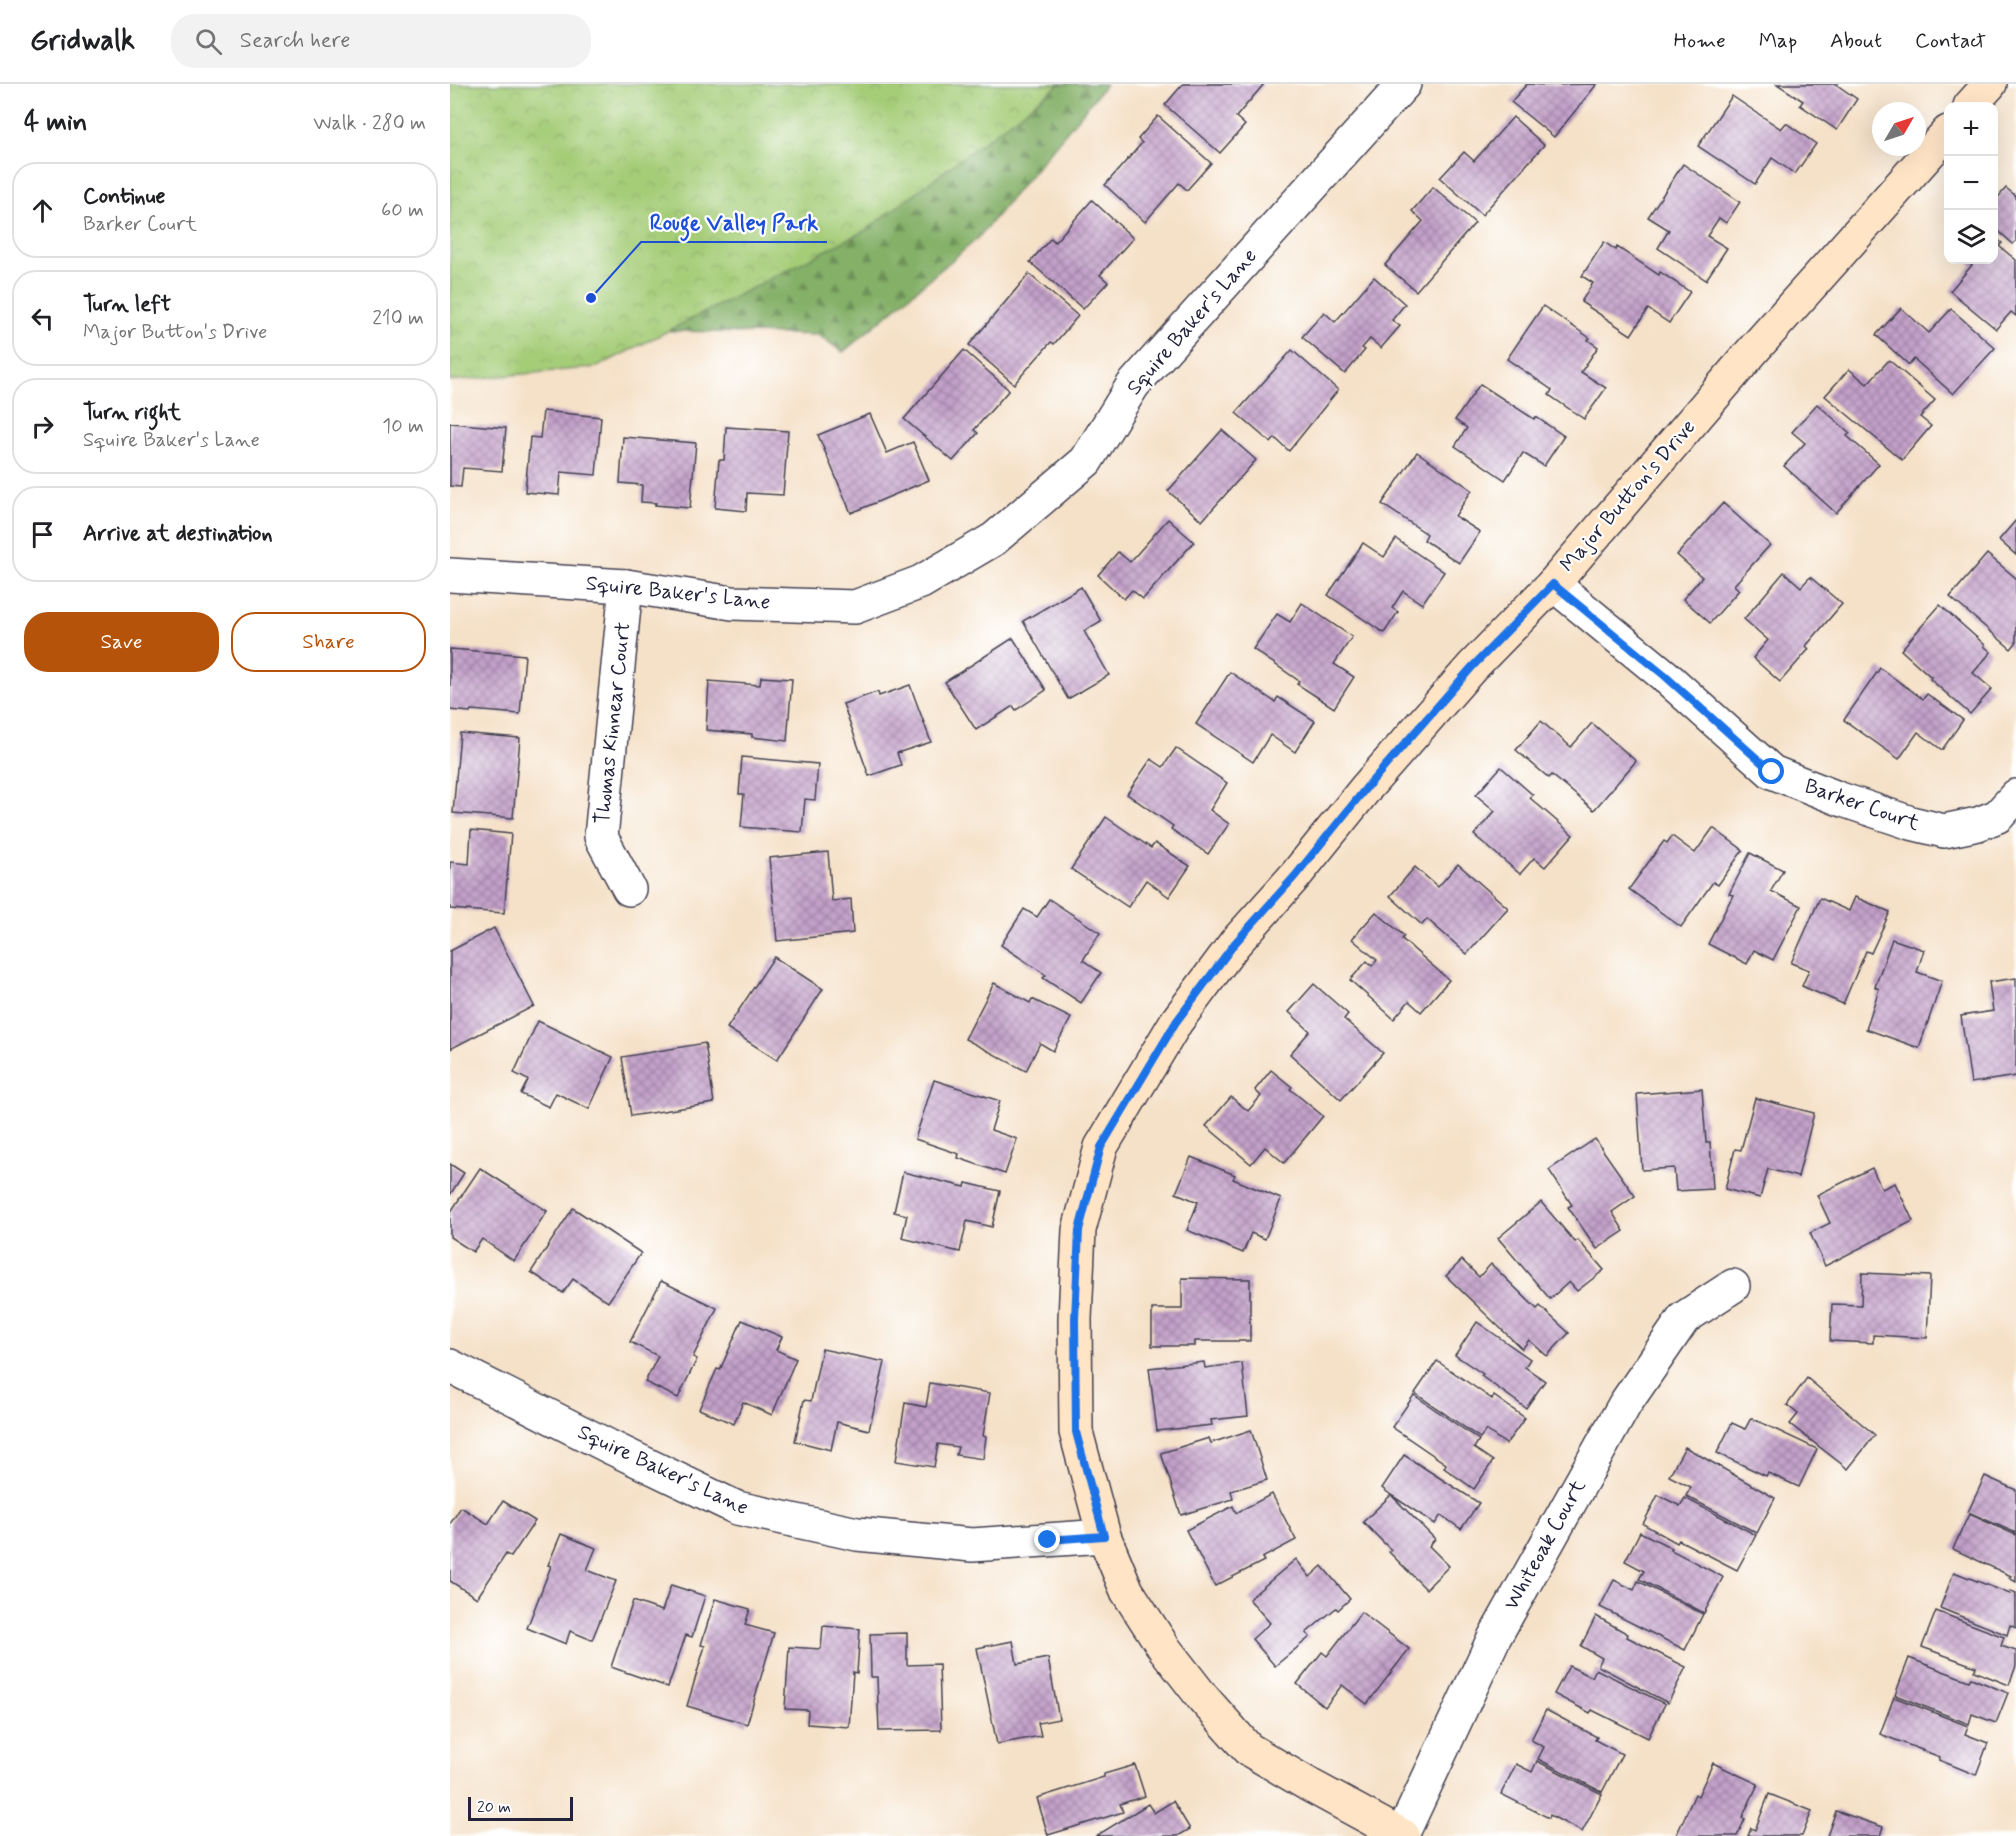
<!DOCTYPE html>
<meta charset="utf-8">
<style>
body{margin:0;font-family:Mynerve,sans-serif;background:#f2f2f2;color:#202124}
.controls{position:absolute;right:18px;top:18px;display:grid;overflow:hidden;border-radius:12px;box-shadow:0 6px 24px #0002}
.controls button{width:54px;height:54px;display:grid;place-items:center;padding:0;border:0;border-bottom:2px solid #e0e0e0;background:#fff;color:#202124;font:30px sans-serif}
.compass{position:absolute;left:1422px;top:18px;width:54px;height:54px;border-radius:50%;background:#fff;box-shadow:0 6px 24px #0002;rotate:51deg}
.scale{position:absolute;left:18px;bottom:15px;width:105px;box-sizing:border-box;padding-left:6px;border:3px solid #22223b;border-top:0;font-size:16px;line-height:21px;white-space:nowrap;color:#22223b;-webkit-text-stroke:4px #fff;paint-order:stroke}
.stop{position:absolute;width:18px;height:18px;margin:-14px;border:4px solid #1a73e8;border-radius:50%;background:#fff}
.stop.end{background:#1a73e8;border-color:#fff;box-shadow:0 2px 6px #0008}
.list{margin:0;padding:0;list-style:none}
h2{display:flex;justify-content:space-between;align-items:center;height:78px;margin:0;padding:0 24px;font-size:26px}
h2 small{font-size:20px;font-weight:400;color:#757577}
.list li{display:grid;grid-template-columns:39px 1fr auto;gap:18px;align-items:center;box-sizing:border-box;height:96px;margin:0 12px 12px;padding:0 12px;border:2px solid #e0e0e0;border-radius:24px}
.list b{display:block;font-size:22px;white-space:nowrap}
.list p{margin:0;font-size:20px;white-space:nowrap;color:#757577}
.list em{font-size:20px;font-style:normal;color:#757577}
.actions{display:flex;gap:12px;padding:18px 24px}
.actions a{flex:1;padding:14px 0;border:2px solid #b45309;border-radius:24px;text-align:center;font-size:21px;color:#b45309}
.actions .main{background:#b45309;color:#fff}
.icon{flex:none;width:33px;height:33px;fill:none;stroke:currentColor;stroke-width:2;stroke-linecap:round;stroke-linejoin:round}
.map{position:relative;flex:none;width:1566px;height:1752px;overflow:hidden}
header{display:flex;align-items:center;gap:36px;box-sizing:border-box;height:84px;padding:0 30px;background:#fff;border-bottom:2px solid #e0e0e0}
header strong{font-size:28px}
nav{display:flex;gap:33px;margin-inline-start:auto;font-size:21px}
.search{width:420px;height:54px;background:#f2f2f2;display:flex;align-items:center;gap:15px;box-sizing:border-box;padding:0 21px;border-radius:24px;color:#757577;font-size:22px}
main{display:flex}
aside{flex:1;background:#fff}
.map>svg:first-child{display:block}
.forest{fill:url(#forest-firs);stroke:#536952;stroke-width:1.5}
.park{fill:url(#park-crowns);stroke:#64785a;stroke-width:1.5}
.building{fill:url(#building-cross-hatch)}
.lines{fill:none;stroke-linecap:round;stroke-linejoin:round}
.street-casing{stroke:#423f50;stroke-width:36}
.secondary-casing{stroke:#423f50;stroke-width:36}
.street{stroke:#fff;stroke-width:33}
.secondary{stroke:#ffe4c6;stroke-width:33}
.route{stroke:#1a73e8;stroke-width:8}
.labels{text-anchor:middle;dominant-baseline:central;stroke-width:4.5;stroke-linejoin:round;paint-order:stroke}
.street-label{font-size:21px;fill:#22223b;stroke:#fff}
.leader{fill:none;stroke:#1d4ed8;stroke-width:2}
.callout-dot{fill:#1d4ed8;stroke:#fff;stroke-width:2}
.callout-label{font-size:22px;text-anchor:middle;font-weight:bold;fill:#1d4ed8;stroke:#fff;stroke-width:4.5;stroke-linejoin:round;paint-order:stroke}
</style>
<header>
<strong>Gridwalk</strong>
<div class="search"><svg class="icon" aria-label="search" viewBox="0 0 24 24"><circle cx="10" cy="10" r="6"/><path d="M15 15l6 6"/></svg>Search here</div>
<nav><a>Home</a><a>Map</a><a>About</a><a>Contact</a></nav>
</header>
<main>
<aside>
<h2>4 min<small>Walk · 280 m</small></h2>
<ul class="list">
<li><svg class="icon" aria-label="ahead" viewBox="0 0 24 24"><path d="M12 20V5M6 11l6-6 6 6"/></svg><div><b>Continue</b><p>Barker Court</p></div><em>60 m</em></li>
<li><svg class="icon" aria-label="left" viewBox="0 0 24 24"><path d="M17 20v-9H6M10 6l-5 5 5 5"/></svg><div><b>Turn left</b><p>Major Button's Drive</p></div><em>210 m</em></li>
<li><svg class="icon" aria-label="right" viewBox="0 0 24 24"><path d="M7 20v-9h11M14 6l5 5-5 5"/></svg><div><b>Turn right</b><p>Squire Baker's Lane</p></div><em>10 m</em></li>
<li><svg class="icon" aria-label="arrive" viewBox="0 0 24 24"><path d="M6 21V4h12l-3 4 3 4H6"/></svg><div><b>Arrive at destination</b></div></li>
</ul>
<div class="actions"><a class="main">Save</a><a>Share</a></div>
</aside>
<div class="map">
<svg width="1566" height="1752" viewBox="0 0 1566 1752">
<defs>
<pattern id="forest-firs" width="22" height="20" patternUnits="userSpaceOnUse" patternTransform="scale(1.5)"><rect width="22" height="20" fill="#84b068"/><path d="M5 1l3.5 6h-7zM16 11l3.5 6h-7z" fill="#6c8f57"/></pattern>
<pattern id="park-crowns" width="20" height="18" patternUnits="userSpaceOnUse" patternTransform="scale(1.5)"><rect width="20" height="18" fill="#a5cd78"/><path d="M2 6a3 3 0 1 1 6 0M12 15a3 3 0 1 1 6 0" fill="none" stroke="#8eb069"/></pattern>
<pattern id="building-cross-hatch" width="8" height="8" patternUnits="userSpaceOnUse" patternTransform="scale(1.5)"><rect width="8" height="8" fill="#c3a0c9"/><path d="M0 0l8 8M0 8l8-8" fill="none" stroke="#9e82a4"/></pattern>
</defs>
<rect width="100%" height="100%" fill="#fff"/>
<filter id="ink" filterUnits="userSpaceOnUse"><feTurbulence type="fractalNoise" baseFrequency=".0167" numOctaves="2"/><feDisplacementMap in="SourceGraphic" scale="12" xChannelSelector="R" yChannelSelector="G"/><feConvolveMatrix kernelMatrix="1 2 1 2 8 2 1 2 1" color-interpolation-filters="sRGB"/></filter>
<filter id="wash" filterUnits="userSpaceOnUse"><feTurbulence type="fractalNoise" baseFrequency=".008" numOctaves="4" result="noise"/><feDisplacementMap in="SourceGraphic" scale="24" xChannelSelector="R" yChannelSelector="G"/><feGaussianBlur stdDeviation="1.35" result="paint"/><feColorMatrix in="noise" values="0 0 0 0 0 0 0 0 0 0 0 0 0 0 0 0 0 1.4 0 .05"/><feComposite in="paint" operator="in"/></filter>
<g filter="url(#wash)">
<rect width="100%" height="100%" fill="#f5e1c8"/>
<polygon class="forest" points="428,0 656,0 527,155 393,268 368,251 0,240"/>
<polygon class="park" points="0,0 610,0 416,146 147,283 0,297"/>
<g id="blocks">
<g class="building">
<polygon points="733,0 814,0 786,33 795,41 770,69 715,21"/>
<polygon points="1077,0 1095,1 1147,0 1104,53 1061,18"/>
<polygon points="1327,0 1388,0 1387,1 1407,15 1387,46 1350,21 1353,17"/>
<polygon points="1282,12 1331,45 1336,39 1366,60 1345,90 1322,74 1305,100 1248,62"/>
<polygon points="708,32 761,79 737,106 729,99 695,138 655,101 692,59 688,55"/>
<polygon points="1063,33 1094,61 1032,131 990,94 1014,68 1024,77"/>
<polygon points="1233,80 1290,118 1276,139 1269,134 1257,152 1277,164 1256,196 1208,164 1219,146 1198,133"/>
<polygon points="983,103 1025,139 966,207 935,181 973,137 962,127"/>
<polygon points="1556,104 1566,112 1566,157 1563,160 1544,143 1544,118"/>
<polygon points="642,116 683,154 650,191 658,198 633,225 580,178 601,154 605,158"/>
<polygon points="1544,152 1552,159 1549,162 1566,176 1566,232 1561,228 1546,245 1500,207 1522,181 1516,176 1544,176"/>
<polygon points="1154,158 1166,166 1167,163 1209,191 1210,188 1240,208 1219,239 1198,225 1181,251 1131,218 1143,199 1132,192"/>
<polygon points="579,190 628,232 604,260 601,258 564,300 519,261"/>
<polygon points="924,193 955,220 942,236 950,242 931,264 920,255 912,264 915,266 895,290 852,253 874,228 885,238"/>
<polygon points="1093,222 1140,254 1138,256 1148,263 1131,288 1156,304 1134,335 1099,311 1102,306 1057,275"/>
<polygon points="1451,224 1479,249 1501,225 1545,264 1503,310 1464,275 1459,281 1426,251"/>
<polygon points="514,266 559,306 524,346 528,349 503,377 454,335"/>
<polygon points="842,266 888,306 839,367 825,354 821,359 786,329"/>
<polygon points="1439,276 1485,316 1470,333 1481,342 1452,376 1375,312 1399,285 1417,300"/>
<polygon points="1030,300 1084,335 1086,333 1114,352 1094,382 1073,369 1055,396 1005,362 1017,344 1005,336"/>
<polygon points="1367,320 1400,349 1397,352 1429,380 1386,429 1334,382 1355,359 1342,348"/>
<polygon points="93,327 151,333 146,391 111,388 109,411 75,408 80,353 90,354"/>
<polygon points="420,330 437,369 463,358 479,396 401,429 368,351"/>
<polygon points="0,339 56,344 52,387 13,384 11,403 0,402"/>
<polygon points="276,343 338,347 333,411 297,409 296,427 265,424 269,376 274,376"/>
<polygon points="772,346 806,376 752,437 718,407"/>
<polygon points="173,353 246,359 240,424 205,421 206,419 191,418 192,401 170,399"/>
<polygon points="967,368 1022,406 1005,432 1030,448 1009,479 974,456 977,450 932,420"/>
<polygon points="1273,419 1320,461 1284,501 1289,506 1260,539 1233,515 1252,493 1227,471"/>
<polygon points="718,435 744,458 693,515 682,506 674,515 648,491 668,468 680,478"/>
<polygon points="1566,436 1566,471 1549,456"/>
<polygon points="946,455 994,488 972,520 953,507 942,524 948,528 934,549 878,511 913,459 934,473"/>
<polygon points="1537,470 1566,494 1566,559 1561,565 1500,513"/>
<polygon points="1334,488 1351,503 1360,493 1392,520 1356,562 1359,565 1330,598 1303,574 1318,556 1294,535"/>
<polygon points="631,503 651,537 634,547 659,591 618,615 573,537"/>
<polygon points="852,519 902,553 884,580 904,593 884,624 847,600 849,597 803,565 827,530 840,538"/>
<polygon points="1490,521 1535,561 1534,562 1541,568 1523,589 1542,605 1520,630 1480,595 1481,593 1451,566"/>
<polygon points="563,554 596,606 566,626 563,622 526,646 495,598"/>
<polygon points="0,565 75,571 70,630 21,626 20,628 0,626"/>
<polygon points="1430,584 1473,615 1477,610 1513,636 1492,666 1468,648 1449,675 1394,636"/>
<polygon points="780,588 825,618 828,613 865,637 845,668 820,651 803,678 746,640"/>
<polygon points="311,593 342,595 337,657 302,653 302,650 256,646 259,597 310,601"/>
<polygon points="460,601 481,658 447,669 451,681 419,692 393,620 424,609 428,608 429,612"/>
<polygon points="1091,637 1121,663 1142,639 1186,677 1144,726 1102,691 1099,694 1066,666"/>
<polygon points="10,649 70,654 63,734 3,729"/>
<polygon points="726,664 777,699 760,726 779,740 758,770 721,745 723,742 677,710 701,675 713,683"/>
<polygon points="292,673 368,680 365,716 355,715 352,748 291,743 294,710 289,710"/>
<polygon points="1051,683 1083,711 1080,714 1123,751 1095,783 1084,774 1070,790 1024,751 1045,727 1026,711"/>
<polygon points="656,733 701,764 705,759 740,782 719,813 696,796 678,823 621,785"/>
<polygon points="1263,744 1293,766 1268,801 1263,798 1231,843 1179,805 1214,757 1217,759 1222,752 1245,769"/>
<polygon points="21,746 61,750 54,829 0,825 0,778 19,780"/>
<polygon points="378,768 382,817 401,815 403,849 327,857 319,774"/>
<polygon points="1300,769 1333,786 1321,807 1351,822 1323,876 1304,866 1297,880 1258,860 1283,811 1279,810"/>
<polygon points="1008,780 1058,824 1017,870 977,835 972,841 940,812 965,783 988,803"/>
<polygon points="1405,813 1440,828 1421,869 1416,867 1393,920 1352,902 1359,886 1341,879 1370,814 1399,827"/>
<polygon points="599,815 650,849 633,876 651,889 631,919 593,894 596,891 551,861 574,825 587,833"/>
<polygon points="926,828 954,852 952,855 999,896 971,928 959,917 944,935 900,896 917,877 922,882 927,876 902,855"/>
<polygon points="44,844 84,922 0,965 0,867"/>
<polygon points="1442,855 1474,866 1467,888 1492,897 1469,964 1416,945 1429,905 1425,903"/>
<polygon points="324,873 373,905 327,976 277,944"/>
<polygon points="1566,894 1566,992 1521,999 1511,932 1543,927 1539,898"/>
<polygon points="544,899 580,919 582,915 621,934 603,967 590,959 576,987 515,955"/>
<polygon points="864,900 898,930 894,935 933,969 891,1016 840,970 860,947 839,928"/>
<polygon points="88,937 163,973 139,1025 106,1009 99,1023 71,1010 78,996 64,989"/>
<polygon points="255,959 264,1019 181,1032 172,973"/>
<polygon points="821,986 842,1003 840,1005 873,1032 834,1079 815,1063 801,1080 756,1042 781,1013 798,1027 811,1012 805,1006"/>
<polygon points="484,996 550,1017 541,1046 567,1055 555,1090 508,1074 509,1070 465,1055"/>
<polygon points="1252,1005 1256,1059 1260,1058 1263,1105 1226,1107 1224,1084 1192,1086 1187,1010"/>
<polygon points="1305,1014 1364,1029 1348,1093 1318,1085 1310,1114 1275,1105 1285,1065 1291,1066"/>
<polygon points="1145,1055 1185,1112 1162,1128 1174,1147 1147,1165 1118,1123 1122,1121 1099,1086"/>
<polygon points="741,1073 785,1091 783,1095 831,1115 815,1155 801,1149 793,1169 737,1146 748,1118 726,1109"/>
<polygon points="0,1080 14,1089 0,1111"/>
<polygon points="30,1084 97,1127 64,1177 32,1155 23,1168 0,1153 0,1129"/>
<polygon points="1422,1084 1432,1105 1445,1099 1463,1137 1375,1182 1360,1149 1380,1139 1367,1111"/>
<polygon points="453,1088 515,1103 516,1099 550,1107 542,1143 517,1137 510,1168 452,1154 457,1131 444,1128"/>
<polygon points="1091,1118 1125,1158 1128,1156 1154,1186 1127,1207 1119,1198 1100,1215 1048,1154"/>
<polygon points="123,1124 191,1169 158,1218 123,1195 113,1209 81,1188"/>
<polygon points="1012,1176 1029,1193 1041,1180 1087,1225 1090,1222 1119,1249 1097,1272 1079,1256 1072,1265 996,1192"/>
<polygon points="1412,1189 1480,1192 1477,1254 1423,1251 1423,1259 1380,1257 1382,1220 1411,1221"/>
<polygon points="732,1194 800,1195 800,1257 745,1257 745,1262 702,1262 702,1225 732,1225"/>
<polygon points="211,1197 267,1224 243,1273 247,1275 228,1314 195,1298 208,1272 180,1258"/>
<polygon points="292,1236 332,1253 326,1266 346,1275 322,1331 293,1318 284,1340 249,1325 267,1285 270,1286"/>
<polygon points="1027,1238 1080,1275 1075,1283 1095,1297 1076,1324 1031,1292 1033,1290 1005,1271"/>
<polygon points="372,1265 435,1278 419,1346 387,1338 381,1366 345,1357 354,1316 361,1317"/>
<polygon points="987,1277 1042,1315 1044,1312 1075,1334 1056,1360 1036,1346 1030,1354 965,1309"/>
<polygon points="754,1278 755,1284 792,1279 798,1332 761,1336 762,1341 707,1347 699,1284"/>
<polygon points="1357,1294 1425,1351 1398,1385 1340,1340 1348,1330 1337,1321"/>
<polygon points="480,1299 540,1309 533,1352 536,1353 533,1375 506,1371 508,1363 488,1360 484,1383 446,1377 455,1319 476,1323"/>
<polygon points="964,1311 1029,1356 1024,1364 1043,1377 1024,1405 994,1384 996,1380 942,1343"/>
<polygon points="1301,1334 1367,1365 1349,1403 1318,1389 1316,1392 1267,1369 1282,1339 1295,1345"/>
<polygon points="801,1346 817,1396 781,1407 783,1415 731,1431 711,1369 759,1354 761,1359"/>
<polygon points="1235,1363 1325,1414 1307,1449 1236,1412 1241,1403 1219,1392"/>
<polygon points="954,1371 1029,1419 1011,1445 991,1431 985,1440 941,1411 985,1455 979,1462 999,1482 976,1505 939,1468 941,1466 913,1438 941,1411 932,1404"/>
<polygon points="1535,1392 1566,1406 1566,1449 1518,1428"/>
<polygon points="822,1410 846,1456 812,1474 814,1477 765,1502 736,1446 783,1422 786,1429"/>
<polygon points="1208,1411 1230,1422 1235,1414 1306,1451 1287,1486 1229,1456 1227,1459 1193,1440"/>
<polygon points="53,1417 85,1437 61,1473 56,1470 27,1514 0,1497 0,1440 11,1423 38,1440"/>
<polygon points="1519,1430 1566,1451 1566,1498 1559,1494 1561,1492 1503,1465"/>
<polygon points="1190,1448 1222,1464 1221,1466 1273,1493 1254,1529 1189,1495 1194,1487 1175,1477"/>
<polygon points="111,1450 146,1464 137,1486 166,1497 142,1556 120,1547 116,1560 77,1544 101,1482 98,1481"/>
<polygon points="846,1475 860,1493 872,1482 900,1515 888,1526 886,1524 856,1549 860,1553 825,1582 802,1555 820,1539 799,1515"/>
<polygon points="1504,1488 1560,1510 1561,1507 1566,1509 1566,1544 1560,1541 1557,1551 1490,1524"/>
<polygon points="1164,1496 1184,1506 1188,1497 1253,1530 1235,1566 1150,1523"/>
<polygon points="221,1501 255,1512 242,1553 236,1551 218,1603 161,1583 183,1517 212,1527"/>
<polygon points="265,1515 300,1525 295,1541 324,1549 297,1640 237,1622 255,1562 251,1561"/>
<polygon points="1486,1527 1554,1553 1551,1562 1566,1567 1566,1582 1559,1601 1524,1587 1526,1583 1472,1563"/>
<polygon points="911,1528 959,1565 917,1620 892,1601 875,1623 847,1600 872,1568 877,1572"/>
<polygon points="1146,1532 1178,1550 1177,1553 1236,1583 1218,1619 1148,1582 1152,1574 1131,1562"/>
<polygon points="373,1542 410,1545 407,1589 403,1588 399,1643 357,1640 358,1626 335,1625 339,1563 371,1565"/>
<polygon points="457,1549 457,1581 489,1580 491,1646 429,1647 427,1593 421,1593 420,1550"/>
<polygon points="563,1557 567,1580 598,1574 609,1635 588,1639 591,1652 547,1660 527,1564"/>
<polygon points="1459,1574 1519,1597 1521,1594 1558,1609 1546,1639 1522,1630 1519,1640 1445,1611"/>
<polygon points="1119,1582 1142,1593 1146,1585 1215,1620 1198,1654 1142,1626 1140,1629 1104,1610"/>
<polygon points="1444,1613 1518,1642 1515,1650 1538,1659 1526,1691 1489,1676 1490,1673 1430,1650"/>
<polygon points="1096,1626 1147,1653 1145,1656 1172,1670 1152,1708 1088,1675 1094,1663 1081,1656"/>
<polygon points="1087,1677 1152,1710 1132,1748 1100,1731 1099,1734 1051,1710 1066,1680 1082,1688"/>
<polygon points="1263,1679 1308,1700 1292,1734 1295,1735 1287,1752 1226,1752 1245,1710 1248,1712"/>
<polygon points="685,1681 695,1712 670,1720 673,1728 598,1751 587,1714 654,1693 654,1690"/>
<polygon points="1319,1710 1362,1727 1352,1752 1298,1752 1301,1744 1305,1746"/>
<polygon points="723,1717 740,1745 728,1752 646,1752 698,1720 704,1729"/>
<polygon points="1386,1727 1433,1743 1430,1752 1377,1752"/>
</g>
</g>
</g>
<g filter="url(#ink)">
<use href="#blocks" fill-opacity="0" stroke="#423f50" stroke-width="1.5"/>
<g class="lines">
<g class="street-casing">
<g id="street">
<polyline points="0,491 176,502 282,519 405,523 471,498 544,455 636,377 683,301 954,0"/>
<polyline points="1103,500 1215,592 1322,688 1390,715 1461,739 1494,747 1528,740 1548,732 1566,712"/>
<polyline points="176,502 151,753 179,805"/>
<polyline points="0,1282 160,1363 287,1424 407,1450 522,1461 654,1452"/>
<polyline points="952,1751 1044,1554 1175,1320 1234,1234 1283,1202"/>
</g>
</g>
<g class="secondary-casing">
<g id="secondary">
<polyline points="1520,22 1540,0"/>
<polyline points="953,1752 861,1702 798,1665 753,1614 714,1564 677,1507 654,1452 626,1348 625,1235 629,1146 651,1063 726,938 785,859 845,792 916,704 1022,583 1103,500 1305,264 1498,48"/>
</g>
</g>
<use href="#street" class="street"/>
<use href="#secondary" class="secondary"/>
</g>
</g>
<g class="lines" filter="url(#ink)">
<polyline class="route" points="598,1456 654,1452 626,1348 625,1235 629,1146 651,1063 726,938 785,859 845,792 916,704 1022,583 1103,500 1215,592 1322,688"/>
</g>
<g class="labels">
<g class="street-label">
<text transform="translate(742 238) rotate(-49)">Squire Baker's Lane</text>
<text transform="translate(1178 412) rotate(-49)">Major Button's Drive</text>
<text transform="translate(228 509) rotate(6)">Squire Baker's Lane</text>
<text transform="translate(163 639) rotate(-84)">Thomas Kinnear Court</text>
<text transform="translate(1412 721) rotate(19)">Barker Court</text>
<text transform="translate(213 1386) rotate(25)">Squire Baker's Lane</text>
<text transform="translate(1095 1461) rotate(-61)">Whiteoak Court</text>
</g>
</g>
<path class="leader" d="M141 214L191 158H377"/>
<circle class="callout-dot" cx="141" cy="214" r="6"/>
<g class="callout-label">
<text x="284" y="146">Rouge Valley Park</text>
</g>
</svg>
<div class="controls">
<button>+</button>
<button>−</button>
<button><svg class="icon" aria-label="layers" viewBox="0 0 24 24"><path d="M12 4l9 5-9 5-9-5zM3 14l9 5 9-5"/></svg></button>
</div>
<svg class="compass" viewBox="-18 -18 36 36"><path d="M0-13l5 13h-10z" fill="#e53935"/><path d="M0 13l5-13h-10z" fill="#757577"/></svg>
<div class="scale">20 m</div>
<div class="stop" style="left:1322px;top:688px"></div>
<div class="stop end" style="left:598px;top:1456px"></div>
</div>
</main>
